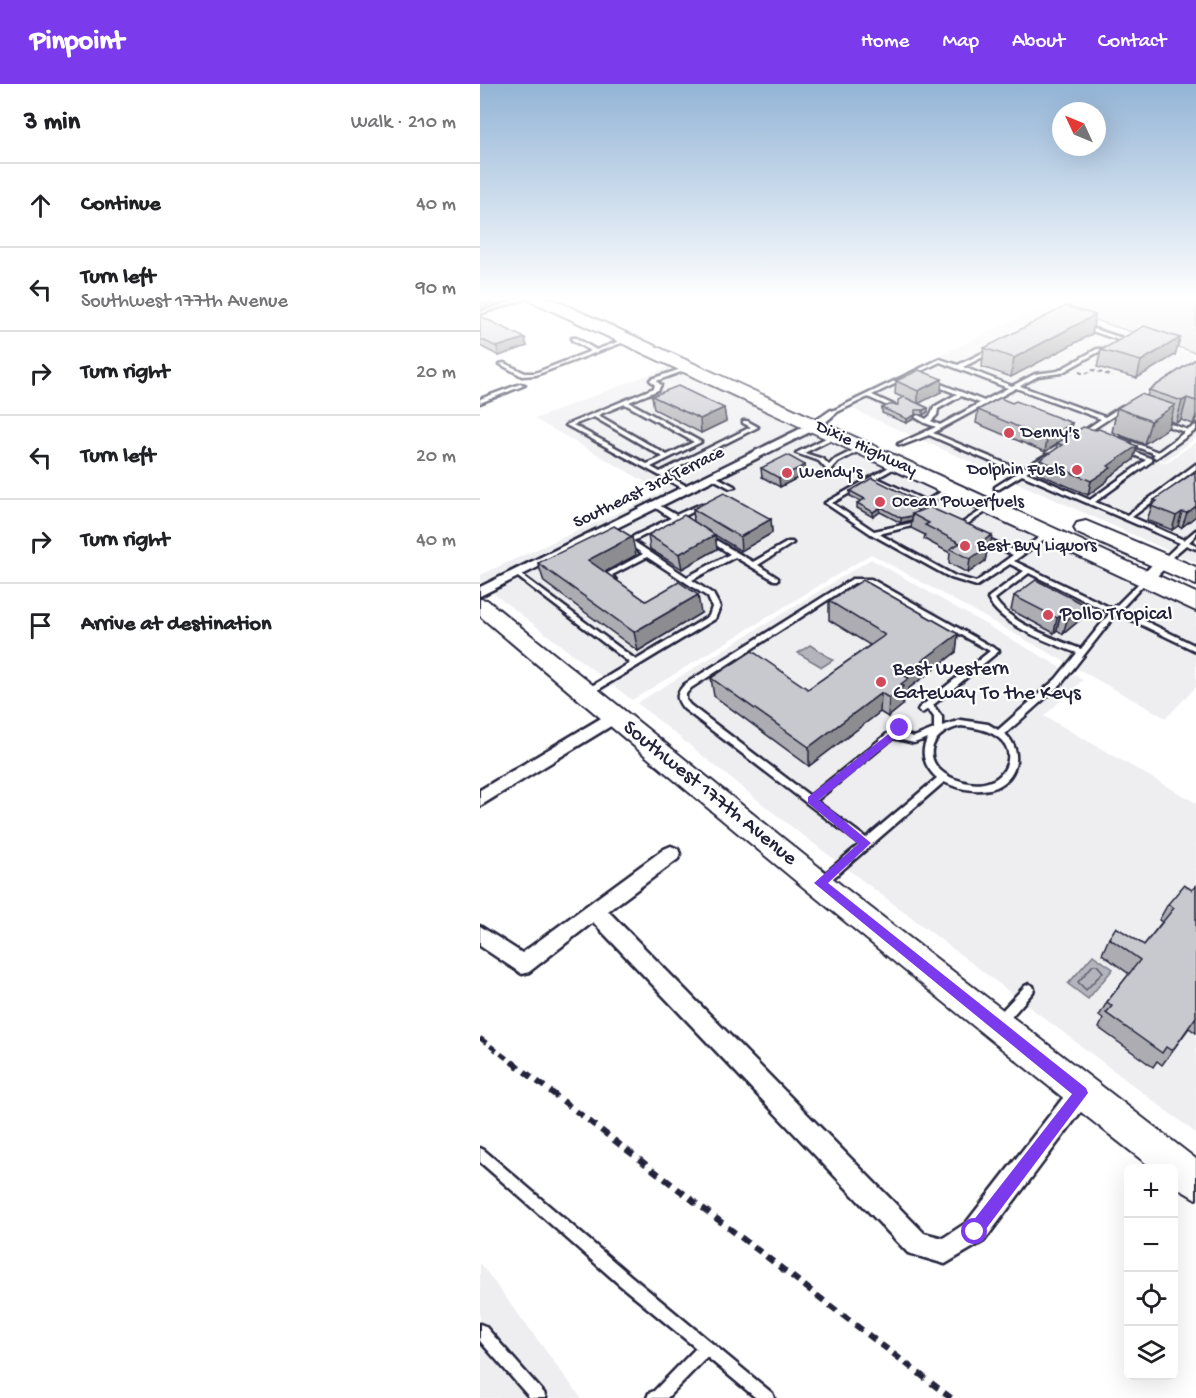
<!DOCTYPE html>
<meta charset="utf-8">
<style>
body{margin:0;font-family:"Gochi Hand",sans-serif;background:#f2f2f2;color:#202124}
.controls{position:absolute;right:18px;bottom:18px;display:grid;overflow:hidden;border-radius:9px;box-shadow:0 6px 24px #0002}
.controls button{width:54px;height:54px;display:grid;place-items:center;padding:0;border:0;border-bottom:2px solid #e0e0e0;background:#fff;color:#202124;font:30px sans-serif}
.compass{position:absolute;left:572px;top:18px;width:54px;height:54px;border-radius:50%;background:#fff;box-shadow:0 6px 24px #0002;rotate:314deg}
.stop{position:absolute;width:18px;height:18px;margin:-14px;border:4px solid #7c3aed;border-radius:50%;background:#fff}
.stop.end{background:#7c3aed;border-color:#fff;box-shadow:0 2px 6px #0008}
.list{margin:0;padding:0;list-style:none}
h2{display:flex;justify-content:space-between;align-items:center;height:78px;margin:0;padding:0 24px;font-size:26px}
h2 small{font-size:20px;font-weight:400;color:#757577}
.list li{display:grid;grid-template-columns:39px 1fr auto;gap:18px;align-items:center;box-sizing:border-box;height:84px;padding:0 24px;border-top:2px solid #e0e0e0}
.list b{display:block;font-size:22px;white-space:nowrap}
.list p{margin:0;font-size:20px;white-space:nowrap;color:#757577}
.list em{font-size:20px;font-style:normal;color:#757577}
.icon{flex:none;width:33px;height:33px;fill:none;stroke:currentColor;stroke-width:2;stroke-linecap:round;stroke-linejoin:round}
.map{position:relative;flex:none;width:716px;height:1314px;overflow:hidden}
header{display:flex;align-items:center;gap:36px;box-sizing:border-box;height:84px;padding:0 30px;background:#7c3aed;color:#fff}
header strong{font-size:28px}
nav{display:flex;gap:33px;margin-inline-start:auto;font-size:21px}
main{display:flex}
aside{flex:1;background:#fff}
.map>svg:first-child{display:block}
.built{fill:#eeeef1}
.green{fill:#dfdfe2;stroke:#80808e;stroke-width:1.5}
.water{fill:#b4b4bc;stroke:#7a7a88;stroke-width:1.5}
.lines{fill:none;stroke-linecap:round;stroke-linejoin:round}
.shore{stroke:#5c5c6f;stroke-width:1.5}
.lane-casing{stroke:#22223b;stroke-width:5}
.street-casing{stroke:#22223b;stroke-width:5}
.secondary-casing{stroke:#22223b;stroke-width:4}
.highway-casing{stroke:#22223b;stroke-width:4}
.path-far2{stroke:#22223b;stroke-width:2;stroke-dasharray:4 3;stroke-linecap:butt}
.path-far1{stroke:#22223b;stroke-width:4.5;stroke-dasharray:8 5;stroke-linecap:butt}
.path{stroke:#22223b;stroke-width:6;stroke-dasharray:9 7;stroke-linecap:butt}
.lane{fill:#fff;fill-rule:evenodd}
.street{fill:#fff;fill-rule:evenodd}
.secondary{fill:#fff;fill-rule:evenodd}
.highway{fill:#fff;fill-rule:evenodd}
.wall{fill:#acacb2;stroke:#22223b;stroke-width:1.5}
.shaded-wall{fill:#8c8c91;stroke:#22223b;stroke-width:1.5}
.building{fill:#c8c8cf;stroke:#22223b;stroke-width:1.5}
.route{fill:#7c3aed}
.poi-dot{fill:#d1495b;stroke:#fff;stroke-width:2}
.labels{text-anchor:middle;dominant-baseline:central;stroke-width:4.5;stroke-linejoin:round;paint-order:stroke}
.far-poi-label{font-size:18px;fill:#22223b;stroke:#fff;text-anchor:start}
.far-street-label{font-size:18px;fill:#22223b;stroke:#fff}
.poi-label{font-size:21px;fill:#22223b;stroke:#fff;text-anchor:start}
.street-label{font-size:21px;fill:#22223b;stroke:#fff}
</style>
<header>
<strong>Pinpoint</strong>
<nav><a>Home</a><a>Map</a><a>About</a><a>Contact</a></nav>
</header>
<main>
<aside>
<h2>3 min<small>Walk · 210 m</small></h2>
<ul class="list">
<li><svg class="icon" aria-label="ahead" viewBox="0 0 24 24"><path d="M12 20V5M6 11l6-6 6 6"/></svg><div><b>Continue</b></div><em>40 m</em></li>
<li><svg class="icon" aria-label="left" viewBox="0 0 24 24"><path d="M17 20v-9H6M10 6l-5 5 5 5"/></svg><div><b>Turn left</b><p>Southwest 177th Avenue</p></div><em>90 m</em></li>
<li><svg class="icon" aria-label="right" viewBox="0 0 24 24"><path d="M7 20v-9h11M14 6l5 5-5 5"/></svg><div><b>Turn right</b></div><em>20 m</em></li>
<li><svg class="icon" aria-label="left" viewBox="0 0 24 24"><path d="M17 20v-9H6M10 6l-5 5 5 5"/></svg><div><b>Turn left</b></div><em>20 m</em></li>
<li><svg class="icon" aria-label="right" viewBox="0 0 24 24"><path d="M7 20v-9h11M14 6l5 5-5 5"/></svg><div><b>Turn right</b></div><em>40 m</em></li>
<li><svg class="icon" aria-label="arrive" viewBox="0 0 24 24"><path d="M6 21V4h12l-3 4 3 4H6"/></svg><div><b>Arrive at destination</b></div></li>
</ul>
</aside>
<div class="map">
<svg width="716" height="1314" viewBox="0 0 716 1314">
<rect width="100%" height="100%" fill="#fff"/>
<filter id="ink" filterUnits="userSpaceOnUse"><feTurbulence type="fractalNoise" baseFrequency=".0167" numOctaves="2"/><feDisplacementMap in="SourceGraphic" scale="12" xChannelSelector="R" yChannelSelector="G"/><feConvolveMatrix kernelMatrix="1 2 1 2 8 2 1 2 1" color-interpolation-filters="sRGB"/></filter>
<g filter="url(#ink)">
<g class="built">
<polygon points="561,223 714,271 712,273 716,274 716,354 685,377 610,347 712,283 701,279 706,282 603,346 686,379 716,358 716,479 359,319 428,287 503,317 523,306 503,316 430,286"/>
<polygon points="193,281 716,528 716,603 686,634 391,470 152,616 0,499 0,491 183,408 55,335"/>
<polygon points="391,475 603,596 564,632 716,719 716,1049 300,734 157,619"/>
<polygon points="0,1179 101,1314 0,1314"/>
</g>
<polygon class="green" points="606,213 716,213 716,269 581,225"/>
<g class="water">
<polygon points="330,561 353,576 342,583 318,569"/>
<polygon points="613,871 633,885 608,915 588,900"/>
</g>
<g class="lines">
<polygon class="shore" points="613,881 617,881 623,888 606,906 598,898"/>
<g class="lane-casing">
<g id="lane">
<polygon points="45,213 51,213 0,230 0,228"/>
<polygon points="602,241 651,257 651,258 647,259 600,243 600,242"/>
<polygon points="92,254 96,254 116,266 148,254 152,255 56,291 42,292 20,280 24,279 45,289 55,289 111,267 92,256"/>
<path d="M617 265H630L632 266 630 267H620L581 289 558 292 540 302 625 333 642 322 647 323 604 351 599 350 621 335 536 304 453 349 541 386 566 371H570V373L546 388 610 416 666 376 644 367V365H648L672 375V377L615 418 647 431 716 380V385L652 433 704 456 716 446V451L709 458 716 461V465L706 461 685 479 683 480 680 478 700 459 542 391 519 405H515V403L537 389 449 351 423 361 418 360 456 343 445 339 435 333 438 331 446 335 451 331 454 323 477 310 449 299V297H453L504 317 528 304 460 278 392 311 416 322V324H412L388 313 353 330 348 329 460 275 478 281 509 266H513V268L483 283 532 302 555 290 578 287ZM481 312 500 319 460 341 451 337 457 331 458 325Z"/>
<path d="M210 282H212V284L176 297 181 301 178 306 149 318 221 358 171 383 180 388 271 343 263 339V337H267L278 343 185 390 210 404V406H206L86 341 174 304 175 301 170 296 171 295ZM145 320 214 358 187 371 118 331ZM114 333 183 373 167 380 93 341Z"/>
<polygon points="40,300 45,301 0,319 0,315"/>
<polygon points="678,337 682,337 708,346 716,341 716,346 676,374 673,372 675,370 637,355 642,354 678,368 705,348 678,339"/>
<polygon points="356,349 358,350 358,352 324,369 343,375 349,381 354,376 380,363 385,364 358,378 351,386 349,387 347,386 339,377 316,369"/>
<path d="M418 378 421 380 420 381 397 394 446 417 469 403 474 404 449 420 454 430 453 431H449L443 420 393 396 352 419 394 447 432 439 440 434H444V436L436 441 399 450 475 492 496 498 533 471 500 455V453H504L538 468 566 449H570V451L534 477 633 525 664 494H668V496L641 525 716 562V567L637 529 582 599 525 650C545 667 537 699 510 705 494 708 479 705 464 698L346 800 343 801 340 800 338 797 340 794 380 760 204 625C195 614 196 610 205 600L372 495H391L519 567 453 621 462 633V642L481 636 508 640 518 646 576 595 597 569C569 558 522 542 508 515L509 513 544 487 530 480 497 502 471 494 391 450 345 419ZM549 489 630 529 601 565C577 556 527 538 515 515ZM388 498 510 567 439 624 438 626 442 629 448 625 454 633V645L434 653 419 649 424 644 420 641 417 642 330 712 210 621 206 616V610L211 604 374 499ZM481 642C495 644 509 645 520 655 536 668 527 693 508 698 499 701 490 700 481 697 443 687 441 651 481 642ZM413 654 434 659 448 654C439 669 445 683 457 694L386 754 336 717Z"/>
<polygon points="233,391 254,402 255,403 250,404 231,394 231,392"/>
<polygon points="175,419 196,431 221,420 225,420 226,421 201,434 208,439 208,441 204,441 196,436 153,457 207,493 250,470 225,454 225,452 229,452 273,478 308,458 312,458 313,459 278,481 298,494 298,496 294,496 255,473 212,496 233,510 240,523 235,535 111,610 105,610 104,608 105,606 150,579 34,490 35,489 39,489 156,576 229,532 232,523 228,513 167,473 132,491 136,496 135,497 131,497 124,491 163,470 144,457 144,455 148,455 191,434 173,422 173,420"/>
<polygon points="510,421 512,422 512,424 481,444 479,445 476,443"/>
<polygon points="549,900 553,902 554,905 553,908 525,940 521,941 517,940 516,936 517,932 545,902"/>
<polygon points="0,1064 4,1066 151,1192 292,1309 294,1314 276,1314 227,1273 187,1314 167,1314 169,1309 174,1307 216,1264 141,1202 0,1078"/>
<polygon points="0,1240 5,1242 64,1309 66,1314 50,1314 0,1257"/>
</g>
</g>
<g class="street-casing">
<g id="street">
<polygon points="351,326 356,329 340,343 0,512 0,503 332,339"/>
<polygon points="683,474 690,478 688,481 671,498 661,498 659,495 661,492 678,475"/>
<polygon points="133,627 139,629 141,633 139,637 0,722 0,706"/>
<polygon points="191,762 198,765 200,770 198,775 128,827 444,1149 463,1154 486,1139 593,1001 601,998 609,1001 612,1009 609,1017 504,1157 465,1180 428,1169 113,838 49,888 42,890 0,862 0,842 42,869 184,765"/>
</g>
</g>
<g class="secondary-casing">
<path id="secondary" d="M0 515 7 516 365 804 716 1075V1115L694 1102V1084H672C444 905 221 720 0 532Z"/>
</g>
<g class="highway-casing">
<g id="highway">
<polygon points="47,213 68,213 716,509 716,527 49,216"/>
<polygon points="606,437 716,483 716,501 597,449 594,444 597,439"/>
</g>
</g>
<polyline class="path-far2" points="599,288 605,290 613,286 632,292"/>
<polyline class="path-far1" points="0,954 34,980"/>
<polyline class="path" points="32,978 471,1314"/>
<use href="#lane" class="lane"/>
<use href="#street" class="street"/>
<use href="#secondary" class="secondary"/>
<use href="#highway" class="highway"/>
</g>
<g class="wall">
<polygon points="615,231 612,250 531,293 502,283 504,264"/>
<polygon points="0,232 47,262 19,272 0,262"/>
<polygon points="700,254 695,271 657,294 617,283 621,266"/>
<polygon points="716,275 716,339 713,340 701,336 696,339 690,337 688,344 664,360 632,348 637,324 667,312 669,306"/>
<polygon points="416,297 461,308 438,319 448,324 448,328 443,331 435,330 434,335 426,339 402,329 402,324 418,321 424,314 415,310"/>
<polygon points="172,312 244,324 246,337 221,349 174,325"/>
<polygon points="498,326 590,351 651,358 651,360 657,362 653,376 629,393 627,397 608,411 557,389 560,376 576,365 577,360 565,368 496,339"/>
<polygon points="325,381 325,390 300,403 282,393 281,384"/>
<polygon points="370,407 443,425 510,465 507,467 505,477 488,489 469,479 470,469 444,455 445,451 431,444 432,436 421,439 400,428 393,433 377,424 377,419 381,417 370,412"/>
<polygon points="674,416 716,432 702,443 698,442 692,446 667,436"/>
<polygon points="213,425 291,435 292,449 261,467 235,451 237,465 202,485 170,465 168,451 214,438"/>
<polygon points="156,471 125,488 166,517 221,529 158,567 64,498 58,479"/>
<polygon points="534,512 605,521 601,535 583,550 577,546 574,549 531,526"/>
<polygon points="349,517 478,550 476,568 428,605 427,613 423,616 423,621 408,633 400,628 329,682 234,612 231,594 328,605 390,561 349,536"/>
<polygon points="716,802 716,949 709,944 682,981 677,977 673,983 619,944 623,935 619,932 627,918 649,890 622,870 629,854 664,861 682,838 679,836 688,820 712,806"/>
</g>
<g class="shaded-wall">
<polygon points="13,214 15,221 0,227 0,219"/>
<polygon points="615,231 612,250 531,293 534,274"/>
<polygon points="45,254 47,262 19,272 17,263"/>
<polygon points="700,254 695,271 657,294 661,277"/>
<polygon points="462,295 461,308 438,320 438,307"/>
<polygon points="707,314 701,336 696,339 702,317"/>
<polygon points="695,321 688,344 664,360 671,337"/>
<polygon points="244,324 246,337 221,349 220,335"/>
<polygon points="448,324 448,328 443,331 443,326"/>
<polygon points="435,331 434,335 426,339 427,335"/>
<polygon points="716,331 716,339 713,340"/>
<polygon points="592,339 590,352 577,359 577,360 565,368 567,355"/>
<polygon points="651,358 648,368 657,362 653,376 629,393 627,397 608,411 611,397 628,382"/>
<polygon points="325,381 325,390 300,403 299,394"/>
<polygon points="444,420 443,425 439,432 436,425"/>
<polygon points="716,422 716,432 702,443 707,429"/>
<polygon points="401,423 400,428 393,433 393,428"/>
<polygon points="702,428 698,442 692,446 696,432"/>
<polygon points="432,432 432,436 421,439 421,434"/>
<polygon points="291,435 292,449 261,467 260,453"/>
<polygon points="235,451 237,465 202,485 199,470"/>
<polygon points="512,451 510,465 507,467 505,477 488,489 490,475 500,459"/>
<polygon points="152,453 156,471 112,495 108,476"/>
<polygon points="218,511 221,529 158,567 154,548"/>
<polygon points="605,521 601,535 583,550 587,536"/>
<polygon points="580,532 577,546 574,549 577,534"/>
<polygon points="478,550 476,568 428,605 427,613 423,616 423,621 408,633 409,614 423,591"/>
<polygon points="401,609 400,628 329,682 329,663"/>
</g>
<g class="building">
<polygon points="0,213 10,213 13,214 0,219"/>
<polygon points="586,222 615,231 534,274 504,264"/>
<polygon points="0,232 45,254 17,263 0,255"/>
<polygon points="664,242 700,254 661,277 621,266"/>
<polygon points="716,275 716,317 707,314 702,317 669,306"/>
<polygon points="439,286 462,295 438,307 416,297"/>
<polygon points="198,302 244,324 220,335 172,312"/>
<polygon points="661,310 695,321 671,337 637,324"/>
<polygon points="424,313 448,324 443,326 435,326 435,331 427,335 402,324 409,321 418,321 418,316"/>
<polygon points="520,314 532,319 536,317 592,339 567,355 498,326"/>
<polygon points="603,343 616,346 619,345 651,358 649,359 657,362 628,382 631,384 611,397 560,376 582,361 577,359"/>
<polygon points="307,371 325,381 299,394 281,384"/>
<polygon points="715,388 716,422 707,429 702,428 696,432 671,422 677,417 674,416"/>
<polygon points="392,394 444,420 436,425 439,427 432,430 433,431 431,432 421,434 401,423 393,428 377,419 385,415 370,407"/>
<polygon points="244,409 291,435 260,453 213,425"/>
<polygon points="449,423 512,451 500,459 507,463 490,475 470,465 480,459 445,441 449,439 432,430"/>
<polygon points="204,431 235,451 199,470 168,451"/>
<polygon points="134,442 152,453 108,476 166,517 199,498 218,511 154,548 58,479"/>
<polygon points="383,496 478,550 423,591 429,594 421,600 424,602 409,614 401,609 329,663 231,594 272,567 328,605 405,551 349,517"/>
<polygon points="556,496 605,521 587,536 580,532 577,534 534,512"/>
<polygon points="704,801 712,806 716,802 716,933 692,967 686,963 682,969 626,929 632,922 627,918 660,876 629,854 636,843 664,861 694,824 688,820"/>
</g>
</g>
<linearGradient id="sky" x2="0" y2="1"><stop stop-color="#93b4d6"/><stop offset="0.54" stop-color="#fff"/><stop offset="1" stop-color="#fff" stop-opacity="0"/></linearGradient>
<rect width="716" height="397" fill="url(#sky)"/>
<polygon class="route" points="420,641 424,642 424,647 339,716 391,759 348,799 606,1004 608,1009 500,1153 495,1155 489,1153 487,1148 489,1142 592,1010 334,799 378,760 328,719 328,713"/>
<g class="poi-dot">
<circle cx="529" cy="349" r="6"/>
<circle cx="597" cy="386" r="6"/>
<circle cx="307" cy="389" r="6"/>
<circle cx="400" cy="418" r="6"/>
<circle cx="485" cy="462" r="6"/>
<circle cx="568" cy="531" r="6"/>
<circle cx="401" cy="598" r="6"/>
</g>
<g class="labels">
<g class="far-poi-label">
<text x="541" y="349">Denny's</text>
<text x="585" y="386" text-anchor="end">Dolphin Fuels</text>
<text x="319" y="389">Wendy's</text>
<text x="412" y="418">Ocean Powerfuels</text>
<text x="497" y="462">Best Buy Liquors</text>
</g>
<g class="far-street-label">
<text transform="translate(386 365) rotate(25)">Dixie Highway</text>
<text transform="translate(169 404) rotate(-26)">Southeast 3rd Terrace</text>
</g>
<g class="poi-label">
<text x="580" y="531">Pollo Tropical</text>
<text x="413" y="586">Best Western<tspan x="413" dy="24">Gateway To the Keys</tspan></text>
</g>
<g class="street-label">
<text transform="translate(229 710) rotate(39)">Southwest 177th Avenue</text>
</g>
</g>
</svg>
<div class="controls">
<button>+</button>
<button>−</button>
<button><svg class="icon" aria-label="locate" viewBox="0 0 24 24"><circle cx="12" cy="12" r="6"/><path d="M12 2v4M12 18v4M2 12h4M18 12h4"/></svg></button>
<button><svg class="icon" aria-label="layers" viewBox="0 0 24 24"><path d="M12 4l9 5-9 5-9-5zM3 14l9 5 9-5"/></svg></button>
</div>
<svg class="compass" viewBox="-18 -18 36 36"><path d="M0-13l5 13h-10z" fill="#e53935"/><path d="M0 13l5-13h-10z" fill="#757577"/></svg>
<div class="stop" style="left:495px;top:1148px"></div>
<div class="stop end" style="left:420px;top:644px"></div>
</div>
</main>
